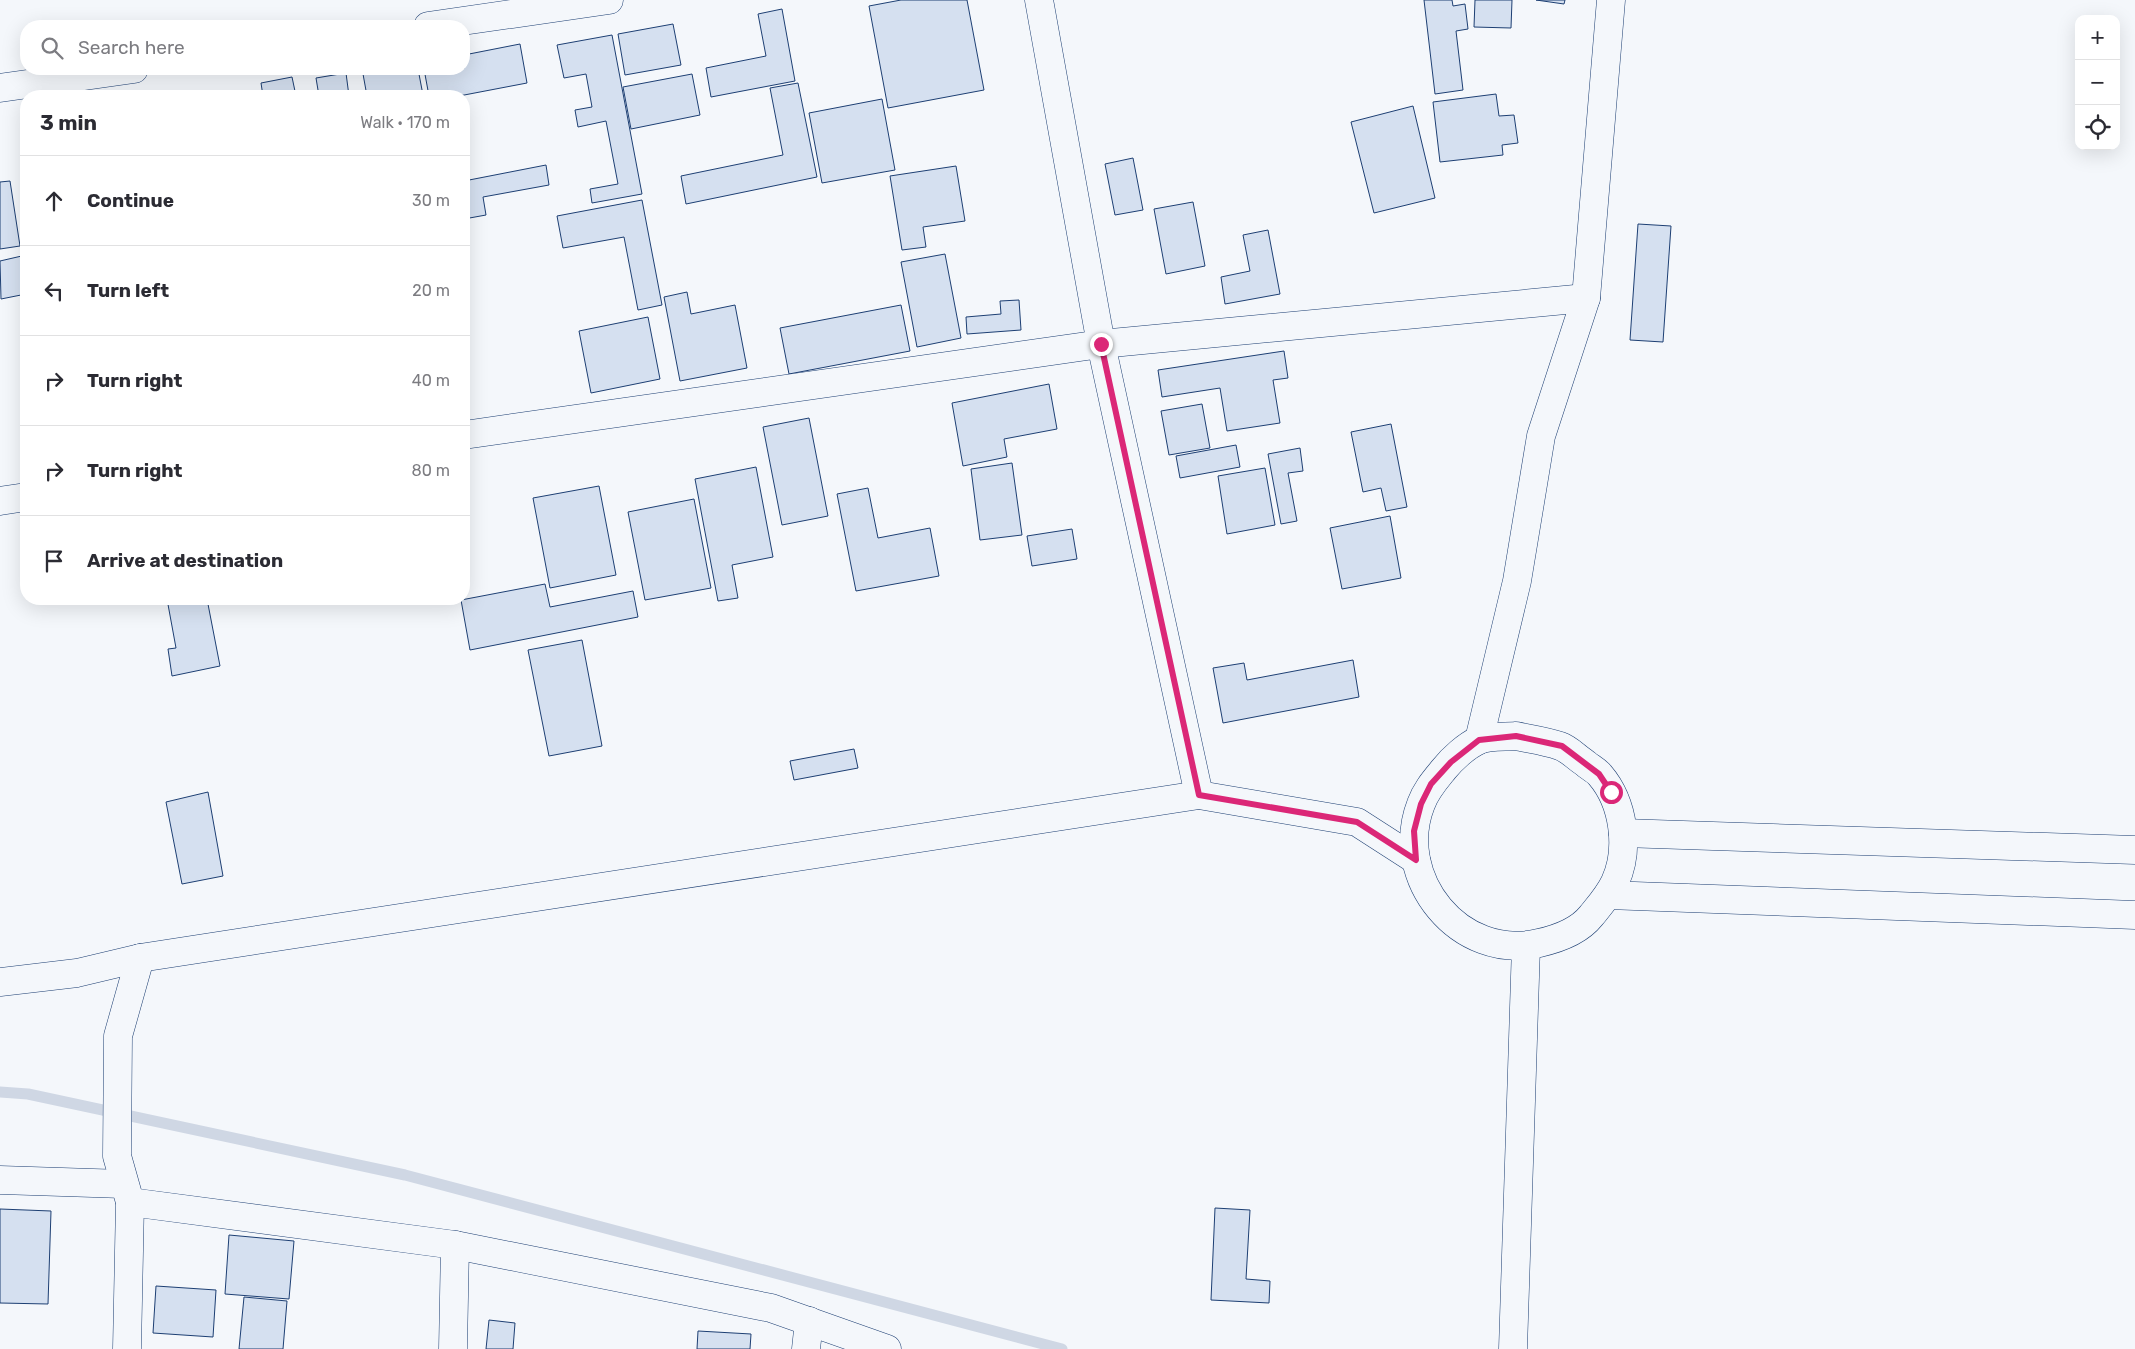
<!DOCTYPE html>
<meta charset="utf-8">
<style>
body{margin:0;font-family:Rubik,sans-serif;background:#f7f7f7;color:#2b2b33}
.controls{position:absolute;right:15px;top:15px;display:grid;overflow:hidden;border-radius:10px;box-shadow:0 5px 20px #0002}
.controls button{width:45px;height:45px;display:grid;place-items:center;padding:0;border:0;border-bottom:1px solid #e1e1e2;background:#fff;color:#2b2b33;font:25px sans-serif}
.stop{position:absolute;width:15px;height:15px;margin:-11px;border:4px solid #db2777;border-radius:50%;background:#fff}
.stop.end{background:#db2777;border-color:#fff;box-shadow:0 1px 5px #0008}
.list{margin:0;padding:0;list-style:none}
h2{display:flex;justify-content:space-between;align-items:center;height:65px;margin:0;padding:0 20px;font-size:21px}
h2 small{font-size:16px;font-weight:400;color:#7c7c81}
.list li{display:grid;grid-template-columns:32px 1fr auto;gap:15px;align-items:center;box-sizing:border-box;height:90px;padding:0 20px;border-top:1px solid #e1e1e2}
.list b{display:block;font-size:19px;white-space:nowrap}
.list em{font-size:16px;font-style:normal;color:#7c7c81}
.icon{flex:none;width:28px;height:28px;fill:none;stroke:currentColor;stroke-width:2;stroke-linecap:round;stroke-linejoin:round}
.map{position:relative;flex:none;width:2135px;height:1349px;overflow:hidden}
.search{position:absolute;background:#fff;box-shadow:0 5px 20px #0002;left:20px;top:20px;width:450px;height:55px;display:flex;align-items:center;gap:12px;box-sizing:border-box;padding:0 18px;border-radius:20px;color:#7c7c81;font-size:19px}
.panel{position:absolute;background:#fff;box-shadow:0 5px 20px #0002;left:20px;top:90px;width:450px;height:515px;border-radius:20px}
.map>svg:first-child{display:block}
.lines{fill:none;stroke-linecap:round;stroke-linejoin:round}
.stream{stroke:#cfd7e4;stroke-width:11}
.building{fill:#d5e0f0;stroke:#1d3f73}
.street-casing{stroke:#1d3f73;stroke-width:29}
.street{stroke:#f4f7fb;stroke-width:28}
.route{stroke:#db2777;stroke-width:6}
</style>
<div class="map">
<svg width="2135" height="1349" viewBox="0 0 2135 1349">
<rect width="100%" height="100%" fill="#f4f7fb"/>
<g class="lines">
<polyline class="stream" points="0,1092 28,1094 405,1175 1062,1349"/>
</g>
<g class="building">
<polygon points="901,0 967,0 984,90 888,108 869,6"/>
<polygon points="1424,0 1452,0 1453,6 1465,4 1468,29 1456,31 1463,90 1435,94"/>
<polygon points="1475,0 1512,0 1511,28 1474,27"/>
<polygon points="1536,0 1565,0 1564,4"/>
<polygon points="782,9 795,81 711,97 706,68 766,56 758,14"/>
<polygon points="673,24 681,65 625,75 618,34"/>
<polygon points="612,35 642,194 592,203 590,189 618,184 606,121 578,127 575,110 592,107 586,74 564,78 557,45"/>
<polygon points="520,44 527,83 459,96 429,96 424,69 464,69 464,55"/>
<polygon points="391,69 418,69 423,95 367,96 363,74"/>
<polygon points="346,73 349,96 319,96 316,78"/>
<polygon points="692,74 700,115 631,129 623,87"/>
<polygon points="292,77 296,96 263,96 261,83"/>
<polygon points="798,83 817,177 686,204 681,176 783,155 770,88"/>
<polygon points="1496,94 1499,116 1514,115 1518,143 1502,145 1503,155 1440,162 1433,102"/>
<polygon points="882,99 895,170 822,183 809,113"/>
<polygon points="1413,106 1435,198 1374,213 1351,122"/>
<polygon points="1133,158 1143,210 1115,215 1105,164"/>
<polygon points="546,165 549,185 483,197 486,215 464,219 464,181"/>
<polygon points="956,166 965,221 923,227 926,247 902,250 890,176"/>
<polygon points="10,181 20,246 0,249 0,182"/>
<polygon points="642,200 662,305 638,310 624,237 563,248 557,216"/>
<polygon points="1193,202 1205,266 1166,274 1154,209"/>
<polygon points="1638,224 1671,226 1663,342 1630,340"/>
<polygon points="1268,230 1280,294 1225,304 1221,277 1250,271 1243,235"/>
<polygon points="945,254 961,338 917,347 901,262"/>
<polygon points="26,255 26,294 1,299 0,261"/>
<polygon points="687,292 691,314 735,305 747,368 680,381 664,297"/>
<polygon points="1019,300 1021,330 967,334 966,317 1001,314 1000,301"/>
<polygon points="901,305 910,351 789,374 780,328"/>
<polygon points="648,317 660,379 591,393 579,331"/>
<polygon points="1284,351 1288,378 1273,380 1280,423 1227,431 1220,388 1162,397 1158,370"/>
<polygon points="1049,384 1057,429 1004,439 1007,457 963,466 952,403"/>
<polygon points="1202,404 1210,448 1169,455 1161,411"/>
<polygon points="809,418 828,516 782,525 763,427"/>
<polygon points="1391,424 1407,507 1386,511 1381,488 1363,492 1351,432"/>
<polygon points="1236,445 1240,467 1180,478 1176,456"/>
<polygon points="1300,448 1303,471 1288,473 1297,521 1281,524 1268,454"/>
<polygon points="1012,463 1022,535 980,540 971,469"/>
<polygon points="756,467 773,557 732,565 738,598 718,601 695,479"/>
<polygon points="1265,468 1275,525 1227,534 1218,476"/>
<polygon points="599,486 616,575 550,588 533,498"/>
<polygon points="868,488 878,538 930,528 939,576 856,591 837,494"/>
<polygon points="694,499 711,588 645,600 628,512"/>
<polygon points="1390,516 1401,578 1342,589 1330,528"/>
<polygon points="1072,529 1077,559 1032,566 1027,536"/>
<polygon points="545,584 550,607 633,591 638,617 470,650 461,600"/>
<polygon points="167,599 207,599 220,666 172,676 168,649 176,648"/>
<polygon points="582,640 602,746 549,756 528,650"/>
<polygon points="1353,660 1359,697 1223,723 1213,668 1244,663 1247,680"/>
<polygon points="854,749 858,768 794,780 790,761"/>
<polygon points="208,792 223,876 182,884 166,802"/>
<polygon points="1215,1208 1250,1210 1246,1279 1270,1281 1269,1303 1211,1300"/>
<polygon points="0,1209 51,1211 48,1304 0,1303"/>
<polygon points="229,1235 294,1241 289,1299 225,1294"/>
<polygon points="156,1286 216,1290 213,1337 153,1333"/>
<polygon points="244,1297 287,1301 283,1349 239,1349"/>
<polygon points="489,1320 515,1323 513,1349 486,1349"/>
<polygon points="698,1331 751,1334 750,1349 697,1349"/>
</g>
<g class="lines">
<g class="street-casing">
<g id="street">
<polyline points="1039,0 1101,344 1199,795"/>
<polyline points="428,26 609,0"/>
<polyline points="0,88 134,69"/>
<polyline points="464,435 1101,344 1586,298"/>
<polyline points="0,501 26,497"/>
<path d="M1516 736C1530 739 1546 741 1560 746 1569 749 1577 758 1585 763 1589 767 1596 770 1600 775 1624 803 1630 849 1615 882 1609 895 1600 905 1591 916 1579 931 1557 939 1539 943 1460 962 1392 878 1421 804 1426 790 1435 780 1444 769 1452 759 1466 746 1479 740 1488 736 1505 737 1516 736Z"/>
<polyline points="1479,740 1517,581 1541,436 1586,298 1611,0"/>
<polyline points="1623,833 2135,850"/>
<polyline points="1608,895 2135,915"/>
<polyline points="0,982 77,973 140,958 1199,795 1357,822 1416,860"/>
<polyline points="0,1180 124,1184"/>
<polyline points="130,1202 455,1245 771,1308 887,1349"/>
<polyline points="127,1349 130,1202 117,1156 118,1036 140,958"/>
<polyline points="453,1349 455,1245"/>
<polyline points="806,1349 809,1321"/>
<polyline points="1513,1349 1526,946"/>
</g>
</g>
<use href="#street" class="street"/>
</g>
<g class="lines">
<polyline class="route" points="1101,344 1199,795 1357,822 1416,860 1414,831 1421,804 1431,784 1451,762 1479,740 1516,736 1562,746 1599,774 1611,792"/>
</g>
</svg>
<div class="controls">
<button>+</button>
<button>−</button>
<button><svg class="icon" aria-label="locate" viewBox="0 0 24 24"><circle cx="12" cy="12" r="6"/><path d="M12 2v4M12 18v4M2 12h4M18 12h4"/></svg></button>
</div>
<div class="stop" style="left:1611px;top:792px"></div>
<div class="stop end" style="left:1101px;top:344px"></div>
<div class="search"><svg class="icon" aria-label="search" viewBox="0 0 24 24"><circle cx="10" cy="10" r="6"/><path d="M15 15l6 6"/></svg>Search here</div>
<section class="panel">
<h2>3 min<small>Walk · 170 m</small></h2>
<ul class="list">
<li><svg class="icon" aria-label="ahead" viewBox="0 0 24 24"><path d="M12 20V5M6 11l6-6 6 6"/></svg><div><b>Continue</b></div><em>30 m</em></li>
<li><svg class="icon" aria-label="left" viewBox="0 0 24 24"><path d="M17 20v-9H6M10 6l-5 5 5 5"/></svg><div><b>Turn left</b></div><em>20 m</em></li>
<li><svg class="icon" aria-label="right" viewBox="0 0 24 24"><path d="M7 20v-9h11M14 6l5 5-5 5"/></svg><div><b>Turn right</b></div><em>40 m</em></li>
<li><svg class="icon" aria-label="right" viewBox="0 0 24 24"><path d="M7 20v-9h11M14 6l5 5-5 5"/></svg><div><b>Turn right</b></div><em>80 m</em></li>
<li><svg class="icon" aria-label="arrive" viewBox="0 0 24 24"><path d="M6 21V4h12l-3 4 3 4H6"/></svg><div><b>Arrive at destination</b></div></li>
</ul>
</section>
</div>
